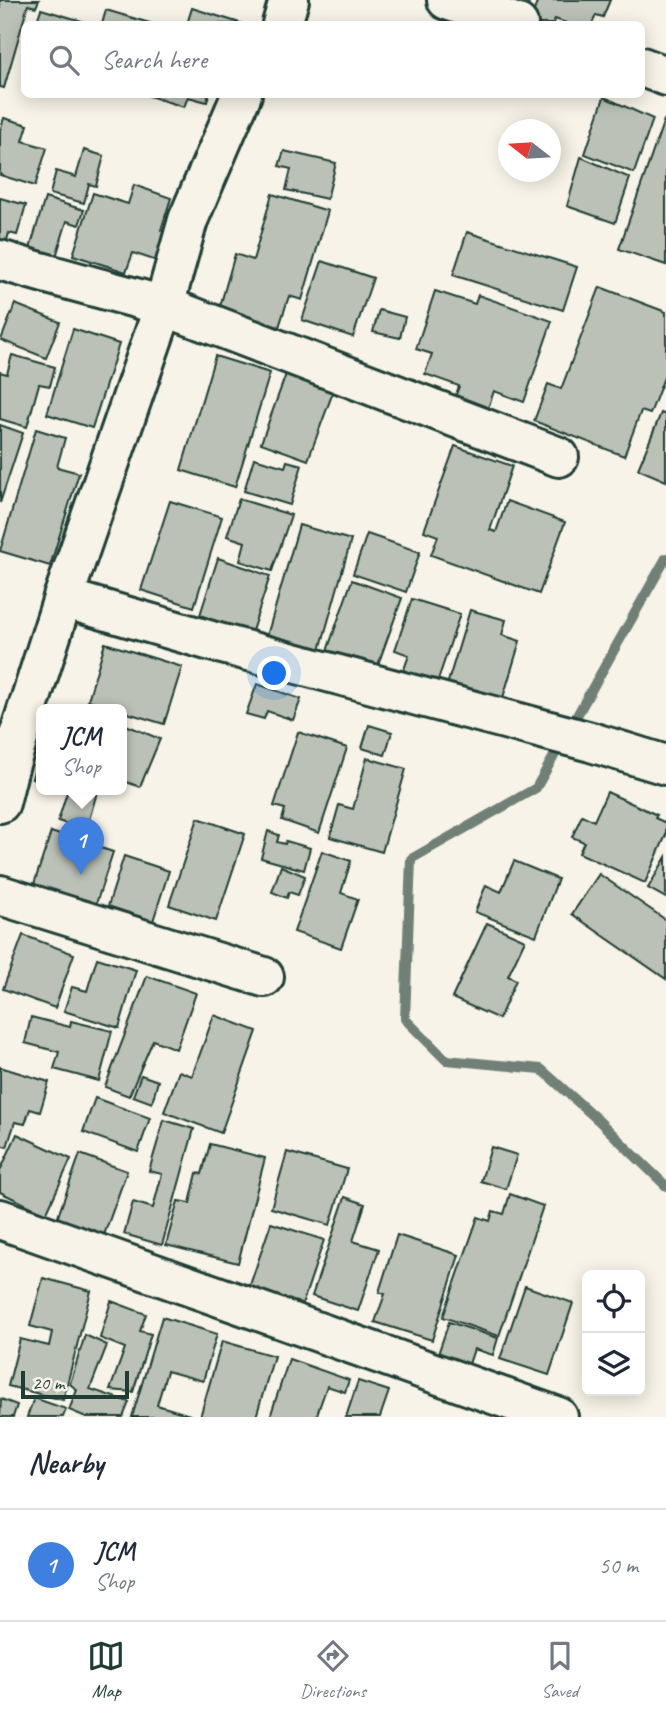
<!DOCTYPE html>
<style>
body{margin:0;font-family:Caveat,sans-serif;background:#f2f2f3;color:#1f2937}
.controls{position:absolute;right:21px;bottom:21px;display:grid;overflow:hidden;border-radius:10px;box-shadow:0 4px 18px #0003}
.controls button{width:63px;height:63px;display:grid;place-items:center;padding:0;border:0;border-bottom:2px solid #e0e1e3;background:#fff;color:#1f2937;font:35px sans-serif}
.compass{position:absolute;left:498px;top:119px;width:63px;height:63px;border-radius:50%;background:#fff;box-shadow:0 4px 18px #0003;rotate:287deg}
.scale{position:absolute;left:21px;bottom:18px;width:108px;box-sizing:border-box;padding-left:7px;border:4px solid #1f3d34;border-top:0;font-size:19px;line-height:24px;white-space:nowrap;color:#1f3d34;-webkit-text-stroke:5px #f7f3e8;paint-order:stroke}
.you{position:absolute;left:275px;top:674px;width:24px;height:24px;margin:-18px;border:5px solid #fff;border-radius:50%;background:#1a73e8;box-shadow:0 0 0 10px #1a73e833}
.badge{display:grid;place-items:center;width:46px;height:46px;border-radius:50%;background:#1f3d34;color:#fff;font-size:23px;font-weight:700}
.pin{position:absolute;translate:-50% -58px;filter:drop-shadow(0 2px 4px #0008)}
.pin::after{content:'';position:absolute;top:37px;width:24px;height:21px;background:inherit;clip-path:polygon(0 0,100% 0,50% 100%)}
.popup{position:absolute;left:36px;top:704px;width:91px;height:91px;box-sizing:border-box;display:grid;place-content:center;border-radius:10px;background:#fff;filter:drop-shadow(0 2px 5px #0005);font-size:23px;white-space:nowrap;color:#747a83}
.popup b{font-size:26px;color:#1f2937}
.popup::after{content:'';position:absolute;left:50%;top:100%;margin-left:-14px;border:14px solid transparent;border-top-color:#fff}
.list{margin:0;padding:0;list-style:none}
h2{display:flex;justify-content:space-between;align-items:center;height:91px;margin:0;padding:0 28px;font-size:30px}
h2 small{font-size:23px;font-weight:400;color:#747a83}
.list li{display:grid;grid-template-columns:46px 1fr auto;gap:21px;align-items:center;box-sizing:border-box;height:112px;padding:0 28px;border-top:2px solid #e0e1e3}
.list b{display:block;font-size:26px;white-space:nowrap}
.list p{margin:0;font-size:23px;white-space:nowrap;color:#747a83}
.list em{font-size:23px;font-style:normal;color:#747a83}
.icon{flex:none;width:38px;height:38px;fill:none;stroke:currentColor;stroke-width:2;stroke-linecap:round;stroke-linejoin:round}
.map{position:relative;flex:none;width:666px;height:1417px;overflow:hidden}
.search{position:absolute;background:#fff;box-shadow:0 4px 18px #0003;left:21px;right:21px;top:21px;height:77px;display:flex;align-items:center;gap:18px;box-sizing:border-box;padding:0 24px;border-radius:10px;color:#747a83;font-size:26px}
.sheet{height:203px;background:#fff}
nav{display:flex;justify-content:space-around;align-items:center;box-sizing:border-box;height:98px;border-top:2px solid #e0e1e3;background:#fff;font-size:19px;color:#747a83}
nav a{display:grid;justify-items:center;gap:4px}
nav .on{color:#1f3d34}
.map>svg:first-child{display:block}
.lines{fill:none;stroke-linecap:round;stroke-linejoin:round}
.stream{stroke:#6f8077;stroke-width:10}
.building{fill:#bbc1b6;stroke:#1f3d34;stroke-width:2}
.street-casing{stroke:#1f3d34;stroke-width:44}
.street{stroke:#f7f3e8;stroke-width:38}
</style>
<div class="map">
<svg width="666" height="1417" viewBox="0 0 666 1417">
<rect width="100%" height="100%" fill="#f7f3e8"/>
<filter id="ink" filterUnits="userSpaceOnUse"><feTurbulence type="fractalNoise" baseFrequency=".0143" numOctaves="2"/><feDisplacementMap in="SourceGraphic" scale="14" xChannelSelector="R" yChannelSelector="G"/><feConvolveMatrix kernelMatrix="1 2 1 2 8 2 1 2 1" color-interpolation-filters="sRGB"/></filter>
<g filter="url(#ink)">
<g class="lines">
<polyline class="stream" points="666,558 536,788 411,859 405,1019 446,1060 541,1069 598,1120 666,1186"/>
</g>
<g class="building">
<polygon points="0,0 39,0 36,7 28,5 4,88 0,87"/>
<polygon points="484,0 530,0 525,15"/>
<polygon points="538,0 610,0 603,17 596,15 592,24 569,24 555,19 553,24 529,24"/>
<polygon points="192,8 243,24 187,24"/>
<polygon points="41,9 92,24 36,24"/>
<polygon points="106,10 153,24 102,24"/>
<polygon points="143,94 209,94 207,102 188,97 184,107"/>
<polygon points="604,97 653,119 634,173 585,154"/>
<polygon points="4,118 28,125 23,141 47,148 35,186 0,175 0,131"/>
<polygon points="664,120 666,120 666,265 619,249"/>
<polygon points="84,150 104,156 96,186 89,184 84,203 50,194 56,171 76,177"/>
<polygon points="284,151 336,163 327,199 286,190 291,169 279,166"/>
<polygon points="581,157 630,178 615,223 567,206"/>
<polygon points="134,185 171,198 161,230 182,237 172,266 133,253 126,272 73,255 93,193 128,204"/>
<polygon points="272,194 328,211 302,300 289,296 279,327 219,310 235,254 253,260"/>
<polygon points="0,198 26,205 17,235 9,233 4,251 0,250"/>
<polygon points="45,198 84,210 79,225 67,221 55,260 29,252"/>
<polygon points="467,232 577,267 563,310 453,275"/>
<polygon points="322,261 373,278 353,337 302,320"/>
<polygon points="600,287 666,312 666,372 650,414 641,411 624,456 534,421 548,384 561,389"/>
<polygon points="435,291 475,304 478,295 552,321 524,402 494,391 486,414 453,403 459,386 425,374 432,354 416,349"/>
<polygon points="15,304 60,322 46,358 1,340"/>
<polygon points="379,310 405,317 400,338 373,332"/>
<polygon points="73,329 119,344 92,428 47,414"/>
<polygon points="12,355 55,367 50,386 39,384 27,427 0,419 0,372 7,374"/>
<polygon points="215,356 270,373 235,487 181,470"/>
<polygon points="286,374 333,392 308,460 261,443"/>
<polygon points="661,413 666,415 666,481 638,469"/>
<polygon points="0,425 23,433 0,503"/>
<polygon points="36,429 65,438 57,467 79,473 50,566 0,551"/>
<polygon points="455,446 512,466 490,530 496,532 507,501 565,522 539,594 431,555 438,536 424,531"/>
<polygon points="254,458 285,467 287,461 302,465 290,505 244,491"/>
<polygon points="239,499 291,515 272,571 240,561 245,542 227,536"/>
<polygon points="170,501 222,517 194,607 141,590"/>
<polygon points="299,525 351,540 320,650 267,636"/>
<polygon points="367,534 420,552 406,592 353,574"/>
<polygon points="218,558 270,576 248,643 205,629 209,618 200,615"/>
<polygon points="352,580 402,598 375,673 326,654"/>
<polygon points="412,599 460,614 435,689 401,678 409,655 395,650"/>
<polygon points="470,610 506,620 502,635 520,641 499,711 444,695"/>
<polygon points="105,643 182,667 164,724 121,711 121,709 115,709 88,700"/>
<polygon points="257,684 301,699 293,720 267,711 264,719 246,714"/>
<polygon points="121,723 160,739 140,787 121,780"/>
<polygon points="369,725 392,732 385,755 362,748"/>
<polygon points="298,732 347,748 319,833 282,820 285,809 274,806"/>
<polygon points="38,758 41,759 41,780 32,778"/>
<polygon points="367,758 406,769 382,852 330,837 339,805 353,809"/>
<polygon points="68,789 98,789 86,830 58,821"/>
<polygon points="607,792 657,815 655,818 666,823 666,835 645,883 579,853 584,842 572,837 582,815 594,821"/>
<polygon points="198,818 245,834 216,921 169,905"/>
<polygon points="268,831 279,835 277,842 285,844 286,841 310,848 304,870 261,858"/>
<polygon points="51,832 113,852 94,910 32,890"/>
<polygon points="322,851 351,861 341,893 358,899 341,948 294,932"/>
<polygon points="124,856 169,871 153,921 108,906"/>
<polygon points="666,857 666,898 648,888"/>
<polygon points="514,861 558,879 536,936 475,912 486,885 501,892"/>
<polygon points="281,866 305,876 298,895 289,892 287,898 272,892"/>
<polygon points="599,874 666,920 666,979 572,914"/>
<polygon points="487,923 525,940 508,976 516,980 499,1019 452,998"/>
<polygon points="23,935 74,954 55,1008 3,989"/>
<polygon points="97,958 136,970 119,1028 64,1011 72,987 87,991"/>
<polygon points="147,976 196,993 176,1049 153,1040 129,1096 105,1087"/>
<polygon points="214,1015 257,1031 221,1133 164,1112 179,1071 192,1076"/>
<polygon points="31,1017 70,1027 71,1021 112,1031 99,1081 54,1069 59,1052 25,1043"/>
<polygon points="0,1067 49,1082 40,1112 30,1109 25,1124 15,1122 7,1147 0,1145"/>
<polygon points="141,1075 158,1081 152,1103 133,1096"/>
<polygon points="95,1098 150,1118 138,1152 83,1132"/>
<polygon points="164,1120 194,1129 162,1245 124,1234 133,1202 153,1208 162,1174 149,1171"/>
<polygon points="17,1134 71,1159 46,1214 0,1192 0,1171"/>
<polygon points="210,1144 265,1158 238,1263 166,1245 178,1201 190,1203 197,1173 202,1174"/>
<polygon points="491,1147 517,1155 506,1189 481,1181"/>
<polygon points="287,1152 347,1169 330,1225 271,1208"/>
<polygon points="80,1154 127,1171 104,1235 57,1219"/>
<polygon points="510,1194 543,1206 499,1336 443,1317 478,1217 490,1221 493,1211 504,1214"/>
<polygon points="345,1197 365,1204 353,1241 379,1249 358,1311 312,1296"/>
<polygon points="271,1223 324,1240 301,1308 248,1291"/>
<polygon points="397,1235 459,1255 432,1340 375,1322 385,1294 379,1292"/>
<polygon points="43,1278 91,1291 63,1400 8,1386 20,1339 49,1346 52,1332 30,1326"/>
<polygon points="525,1286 573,1303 549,1375 500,1359"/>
<polygon points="111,1301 146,1314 140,1331 151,1334 133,1392 110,1390 125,1348 100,1338"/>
<polygon points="162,1317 217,1334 203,1381 167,1371 157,1405 190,1415 190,1417 132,1417"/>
<polygon points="449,1322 498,1338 493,1355 474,1349 469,1364 438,1354"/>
<polygon points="85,1335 107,1345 90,1389 129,1402 123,1417 86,1417 69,1410 77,1390 70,1384"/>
<polygon points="222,1341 274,1356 256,1417 200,1417"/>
<polygon points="289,1359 349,1380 345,1392 327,1386 316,1417 270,1417"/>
<polygon points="358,1381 389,1391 380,1417 346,1417"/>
<polygon points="34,1398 66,1409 63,1417 27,1417"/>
<polygon points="1,1399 17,1405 13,1417 0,1417"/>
</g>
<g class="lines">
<g class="street-casing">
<g id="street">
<polyline points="447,0 518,24"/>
<polyline points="282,24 289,0"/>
<polyline points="642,67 666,76"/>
<path d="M0 260C54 277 109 290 164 306L559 457"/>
<polyline points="63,598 211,641 591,742 666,765"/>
<polyline points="0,803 9,767 63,598 164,306 188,220 242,94"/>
<polyline points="0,895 264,977"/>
<polyline points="0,1219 558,1417"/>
</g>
</g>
<use href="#street" class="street"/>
</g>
</g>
</svg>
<div class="controls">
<button><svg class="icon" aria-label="locate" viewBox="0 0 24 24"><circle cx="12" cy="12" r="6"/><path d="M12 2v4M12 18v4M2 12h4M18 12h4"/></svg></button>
<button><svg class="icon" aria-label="layers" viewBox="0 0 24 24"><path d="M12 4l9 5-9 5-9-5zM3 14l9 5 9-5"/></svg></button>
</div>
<svg class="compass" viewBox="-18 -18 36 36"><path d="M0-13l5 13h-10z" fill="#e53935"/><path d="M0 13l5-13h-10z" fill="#747a83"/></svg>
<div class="scale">20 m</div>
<div class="you"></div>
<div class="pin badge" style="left:81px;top:875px;background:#3f7fe0">1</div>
<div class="popup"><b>JCM</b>Shop</div>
<div class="search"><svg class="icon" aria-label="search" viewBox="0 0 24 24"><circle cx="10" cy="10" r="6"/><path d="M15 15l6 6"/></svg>Search here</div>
</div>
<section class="sheet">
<h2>Nearby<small></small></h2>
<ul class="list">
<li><span class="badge" style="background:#3f7fe0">1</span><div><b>JCM</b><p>Shop</p></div><em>50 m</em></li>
</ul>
</section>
<nav>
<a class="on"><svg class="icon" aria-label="map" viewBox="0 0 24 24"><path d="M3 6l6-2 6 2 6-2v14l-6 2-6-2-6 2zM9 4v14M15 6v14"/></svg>Map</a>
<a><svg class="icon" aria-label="directions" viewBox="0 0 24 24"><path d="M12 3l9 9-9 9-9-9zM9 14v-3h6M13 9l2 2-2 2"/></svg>Directions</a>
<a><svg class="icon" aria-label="saved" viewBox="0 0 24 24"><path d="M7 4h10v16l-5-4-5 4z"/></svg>Saved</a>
</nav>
